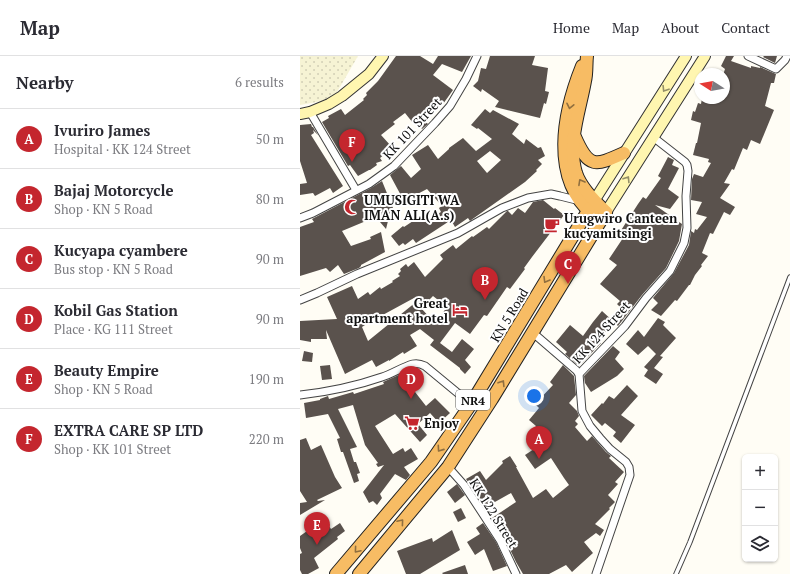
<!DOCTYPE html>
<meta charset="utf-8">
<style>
body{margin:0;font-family:"PT Serif",serif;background:#f2f2f3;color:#2b2b33}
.controls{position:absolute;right:12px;bottom:12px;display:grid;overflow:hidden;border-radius:6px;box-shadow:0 1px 3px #0004}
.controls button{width:36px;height:36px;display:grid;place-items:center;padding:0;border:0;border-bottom:1px solid #e1e1e2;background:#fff;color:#2b2b33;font:20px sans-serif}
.compass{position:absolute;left:394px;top:12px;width:36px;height:36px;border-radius:50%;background:#fff;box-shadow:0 1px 3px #0004;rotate:281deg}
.you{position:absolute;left:234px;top:340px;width:14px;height:14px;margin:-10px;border:3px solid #fff;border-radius:50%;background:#1a73e8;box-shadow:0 0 0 6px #1a73e833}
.badge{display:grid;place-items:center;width:26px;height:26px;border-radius:50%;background:#c4262e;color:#fff;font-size:13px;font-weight:700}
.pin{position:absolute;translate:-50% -33px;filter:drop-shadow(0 1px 2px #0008)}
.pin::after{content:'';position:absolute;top:21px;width:14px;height:12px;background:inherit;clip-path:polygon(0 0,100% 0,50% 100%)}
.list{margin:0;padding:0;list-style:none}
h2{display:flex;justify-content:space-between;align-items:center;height:52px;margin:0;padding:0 16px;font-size:17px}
h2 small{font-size:13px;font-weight:400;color:#7c7c81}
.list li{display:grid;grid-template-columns:26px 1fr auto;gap:12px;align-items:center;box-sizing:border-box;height:60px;padding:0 16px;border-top:1px solid #e1e1e2}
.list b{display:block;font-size:15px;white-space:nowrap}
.list p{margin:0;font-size:13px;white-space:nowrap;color:#7c7c81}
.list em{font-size:13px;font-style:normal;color:#7c7c81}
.icon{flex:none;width:22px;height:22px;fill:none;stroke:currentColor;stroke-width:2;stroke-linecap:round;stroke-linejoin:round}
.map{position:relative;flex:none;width:490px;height:518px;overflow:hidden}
header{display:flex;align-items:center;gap:24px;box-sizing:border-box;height:56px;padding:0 20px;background:#fff;border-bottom:1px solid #e1e1e2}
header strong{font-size:19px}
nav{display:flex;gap:22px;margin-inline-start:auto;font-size:14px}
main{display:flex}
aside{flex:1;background:#fff}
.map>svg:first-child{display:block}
.farmland{fill:url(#farmland-dots)}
.building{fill:#5a524d;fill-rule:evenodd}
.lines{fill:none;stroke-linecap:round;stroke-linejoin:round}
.service-casing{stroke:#444;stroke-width:5.5}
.minor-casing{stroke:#444;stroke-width:9}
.secondary-casing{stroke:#333;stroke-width:12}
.trunk-casing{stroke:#222;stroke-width:14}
.service{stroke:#fff;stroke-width:3.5}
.minor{stroke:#fff;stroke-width:7}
.secondary{stroke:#fff6b0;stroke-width:10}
.trunk{stroke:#f7bc64;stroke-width:12}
.oneway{stroke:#948f68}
.oneway2{stroke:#906f3f}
.labels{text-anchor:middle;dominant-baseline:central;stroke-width:4;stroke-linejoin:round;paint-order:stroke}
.shield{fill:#fff;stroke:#585858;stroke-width:1}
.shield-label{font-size:12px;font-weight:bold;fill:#111}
.street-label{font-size:13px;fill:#111;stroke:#fff}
.poi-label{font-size:13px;font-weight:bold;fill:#111;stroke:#fff;text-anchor:start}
</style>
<header>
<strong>Map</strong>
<nav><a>Home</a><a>Map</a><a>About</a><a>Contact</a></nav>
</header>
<main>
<aside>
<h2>Nearby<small>6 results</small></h2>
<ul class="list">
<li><span class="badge">A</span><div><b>Ivuriro James</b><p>Hospital · KK 124 Street</p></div><em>50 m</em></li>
<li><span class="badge">B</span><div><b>Bajaj Motorcycle</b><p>Shop · KN 5 Road</p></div><em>80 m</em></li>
<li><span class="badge">C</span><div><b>Kucyapa cyambere</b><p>Bus stop · KN 5 Road</p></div><em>90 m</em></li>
<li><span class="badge">D</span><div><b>Kobil Gas Station</b><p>Place · KG 111 Street</p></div><em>90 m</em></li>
<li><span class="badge">E</span><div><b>Beauty Empire</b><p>Shop · KN 5 Road</p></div><em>190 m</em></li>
<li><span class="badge">F</span><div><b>EXTRA CARE SP LTD</b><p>Shop · KK 101 Street</p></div><em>220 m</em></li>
</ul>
</aside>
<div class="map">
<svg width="490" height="518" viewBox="0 0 490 518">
<defs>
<pattern id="farmland-dots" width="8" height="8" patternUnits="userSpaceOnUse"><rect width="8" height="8" fill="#f6f3d4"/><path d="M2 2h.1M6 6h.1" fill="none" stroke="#d2cfb5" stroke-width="1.8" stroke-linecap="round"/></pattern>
</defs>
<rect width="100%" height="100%" fill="#fffdf5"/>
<polygon class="farmland" points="0,0 58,0 33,43 0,49"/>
<g class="building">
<polygon points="96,0 120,0 133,8 138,0 171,0 162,16 142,8 133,19 153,34 143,48 141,47 125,65 128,68 122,73 116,65 113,67 105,57 93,66 95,68 81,79 91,90 85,95 86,97 80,102 82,105 76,107 77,109 70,114 69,114 58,120 50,109 48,110 22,66 29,62 28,60 41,53 45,59 64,44 63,43 67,39 66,37 78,25"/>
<polygon points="190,0 235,0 232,9 248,12 245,35 249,36 246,48 244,47 240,62 195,51 199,45 182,33 181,36 173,30 178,25 181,12 186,13"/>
<polygon points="426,0 434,0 431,5 451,12 451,10 460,12 460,11 476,18 474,27 471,27 465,50 474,54 460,88 451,84 447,94 443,92 434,114 432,113 424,127 430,128 420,142 435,151 430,159 424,156 413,178 410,177 402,197 408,200 401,209 402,210 395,219 390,229 389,229 377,245 375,244 361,260 351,254 358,247 353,242 374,217 389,189 391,175 394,177 395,173 397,174 407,161 396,158 402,146 391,144 392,123 394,118 403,121 411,107 408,106 409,103 393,99 396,87 397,87 401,67 391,64 393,55 395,56 398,47 401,48 402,42 414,42 424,44 424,31 427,24 424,22 424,16 425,13 421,10"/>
<polygon points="464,0 477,0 475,7 463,1"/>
<path d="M185 53 190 57 193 54 219 68 212 78 224 88 226 83 238 92 241 91 245 100 238 104 242 108 236 114 237 115 225 126 174 162 170 165 168 162 155 171 151 164 116 187 113 183 105 189 103 187 99 190 91 180 103 170 104 171 122 159 126 165 141 156 139 152 142 150 127 133 104 145 90 119 101 110 111 122 121 113 112 99 128 89 138 103 149 93V92L163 82 176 95 192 83 178 72 177 73 171 69ZM190 95 201 104 187 117 177 105Z"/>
<polygon points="11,68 12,71 13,71 18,79 13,74 14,77 11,79 43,130 33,137 30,132 15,140 13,137 0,139 0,128 7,127 0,105 0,69"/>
<polygon points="368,101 374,104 372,109 379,112 368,133 379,141 370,153 355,149 382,168 379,185 366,212 342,239 325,261 318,270 311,263 321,252 317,248 320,245 300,228 317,209 309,203 323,182 318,179 338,148 343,141 346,143 361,122 358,120"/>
<polygon points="82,125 93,152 91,153 86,173 80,166 78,160 42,175 51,190 71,183 70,181 81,176 85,196 61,209 61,210 59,212 44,218 38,209 30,216 26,212 0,220 0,171 14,166 12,163 71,132"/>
<path d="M243 144 254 153 255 152 264 159 232 201 224 212 225 213 210 233 207 231 187 260 184 259 170 278 155 267 140 287 152 296 162 283 174 293 165 304 171 311 165 318 160 313V312L130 289 134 284 120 273 110 279 117 290 104 298 103 296 89 305V304L76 311 72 304 45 318 26 274 27 283H11V286L0 284V265L37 263 27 241 52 230 58 243 68 236 70 239 80 231 81 233 93 226 92 225 100 220 98 218 101 215 100 213 106 208 108 211 114 206 125 221 143 203 140 199 153 189 156 193 172 180 173 181 187 171 189 173 207 155H208L212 159 218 152 225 157 233 146ZM133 240 147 251 139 262 138 261V263L135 261 132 264 121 252ZM114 242 116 246 68 285 62 271 68 267Z"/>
<polygon points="302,255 314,266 298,284 301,287 279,310 265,298 267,296 256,286 270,269 283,280 293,266"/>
<polygon points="358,262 365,266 363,269 376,282 360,300 363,301 354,312 363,318 356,328 344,320 348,314 344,311 356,298 348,290 338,299 326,288 338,274 344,281"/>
<polygon points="313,290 320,296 315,303 324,313 317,320 291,336 285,327 285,328 284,320"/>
<polygon points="4,295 13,297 12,306 2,305"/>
<polygon points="30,309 32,323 22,324 20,310"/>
<polygon points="263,309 274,320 276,339 269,347 277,355 279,360 275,365 278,368 275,371 287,385 292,380 306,396 311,400 309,402 324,416 315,426 318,428 308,439 315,446 309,452 310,453 295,468 304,474 300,480 296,477 284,486 293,497 272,516 266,509 249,518 223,518 216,506 204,481 192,462 216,446 211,437 186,451 166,423 180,415 186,424 203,407 202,405 210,400 217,411 216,411 233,442 246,433 253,442 269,429 264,422 251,402 235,413 225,399 237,391 227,385 236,370 229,364 239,352 235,348 253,329 250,326"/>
<polygon points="110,317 113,324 108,327 126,350 135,342 150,357 139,367 130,357 118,368 127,379 120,386 95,358 75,370 93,398 103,392 105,396 111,392 118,403 104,411 110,419 106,424 95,418 80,438 82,442 77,449 73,445 69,447 63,436 84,409 78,411 76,408 78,407 65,389 53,349 38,353 57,391 50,393 54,406 56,406 60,417 57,418 59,425 54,427 43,396 41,396 37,383 40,382 28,358 6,362 4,347 20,344 20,343 28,340 29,343 53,336 54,338 84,328 83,326 101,318 102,321"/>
<polygon points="327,329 338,340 321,359 335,369 321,387 313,380 316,376 305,367 302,370 291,359 302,347 303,348 309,340 314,343"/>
<polygon points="6,382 11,394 21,389 35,421 42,432 17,444 18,445 25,444 0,459 0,447 7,446 0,435 0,384"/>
<polygon points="157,428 165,439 155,447 147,436"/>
<polygon points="161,452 166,462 158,466 153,456"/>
<polygon points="24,463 31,473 40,467 45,475 37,481 38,483 14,502 19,512 8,518 2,518 0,514 0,498 2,497 0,492 0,480"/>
<polygon points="183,467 196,486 207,510 193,515 184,493 175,499 167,486 180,478 176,472"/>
<polygon points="152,474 160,494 120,518 106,518 97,495 132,482 133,486"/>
<polygon points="165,509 168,518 143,518 142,517"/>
</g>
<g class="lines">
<g class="service-casing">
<polyline id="service" points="376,518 390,486 490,221"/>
</g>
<g class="minor-casing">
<g id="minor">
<polyline points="448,0 476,13 485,4 487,0"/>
<polyline points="10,56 56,134"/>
<polyline points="0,162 13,157 69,128 94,110 135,67 150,50 166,23 177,0"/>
<polyline points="0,244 17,237 57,218 158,177 202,152 228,142 251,138 260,140 280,145"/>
<polyline points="232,276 276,314 279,318"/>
<path d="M0 339C27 336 56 330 82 321 92 318 102 311 113 308 117 307 121 308 125 310L171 348"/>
<polyline points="148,411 164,429 200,484 216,518"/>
<polyline points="296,518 330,419 329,411 326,406 310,393 300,382 290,370 282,355 279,318 325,270 346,242 370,215 384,187 387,172 386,140 388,115 387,109 385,106 353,81"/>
</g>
</g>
<g class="secondary-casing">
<g id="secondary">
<polyline points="0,58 10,56 29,48 42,40 69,18 83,0"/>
<polyline points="294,145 386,0"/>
<polyline points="306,156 405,0"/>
</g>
</g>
<g class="trunk-casing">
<g id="trunk">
<path d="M282 10C263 57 250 122 293 159"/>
<path d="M275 81C289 113 295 110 324 97"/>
<polyline points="36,518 131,406 171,348 294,145"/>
<path d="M59 518 148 411 192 343 306 156C294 145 281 132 276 117 267 87 280 54 285 25 287 17 286 8 287 0"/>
</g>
</g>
<use href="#service" class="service"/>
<use href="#minor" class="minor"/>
<use href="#secondary" class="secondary"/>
<use href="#trunk" class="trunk"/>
</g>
<defs><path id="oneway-chevron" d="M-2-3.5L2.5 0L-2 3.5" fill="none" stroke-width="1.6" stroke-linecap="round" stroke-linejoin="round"/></defs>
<g class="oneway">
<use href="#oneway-chevron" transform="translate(365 33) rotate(122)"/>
<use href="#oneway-chevron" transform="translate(327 123) rotate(-58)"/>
</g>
<g class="oneway2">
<use href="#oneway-chevron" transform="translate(270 50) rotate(102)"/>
<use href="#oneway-chevron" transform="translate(281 126) rotate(-119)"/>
<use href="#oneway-chevron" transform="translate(246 224) rotate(121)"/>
<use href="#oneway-chevron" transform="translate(202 327) rotate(-58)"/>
<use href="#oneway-chevron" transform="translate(140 393) rotate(125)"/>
<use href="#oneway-chevron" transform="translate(101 466) rotate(-50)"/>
<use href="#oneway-chevron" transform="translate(57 494) rotate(130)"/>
</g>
<defs>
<g id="mosque-bare" transform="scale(1.2)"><path d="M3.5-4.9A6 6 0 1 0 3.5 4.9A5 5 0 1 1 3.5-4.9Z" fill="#c4262e" stroke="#fff" stroke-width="2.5" paint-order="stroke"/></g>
<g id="cafe-bare" transform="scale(1.2)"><path d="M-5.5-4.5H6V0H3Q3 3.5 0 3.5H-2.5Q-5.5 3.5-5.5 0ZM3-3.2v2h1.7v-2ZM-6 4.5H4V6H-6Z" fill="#c4262e" stroke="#fff" stroke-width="2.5" paint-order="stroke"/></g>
<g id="hotel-bare" transform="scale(1.2)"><path d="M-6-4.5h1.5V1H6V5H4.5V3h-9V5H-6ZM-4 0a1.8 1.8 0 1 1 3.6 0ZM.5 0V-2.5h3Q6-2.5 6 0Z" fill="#c4262e" stroke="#fff" stroke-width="2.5" paint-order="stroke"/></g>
<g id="supermarket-bare" transform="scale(1.2)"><path d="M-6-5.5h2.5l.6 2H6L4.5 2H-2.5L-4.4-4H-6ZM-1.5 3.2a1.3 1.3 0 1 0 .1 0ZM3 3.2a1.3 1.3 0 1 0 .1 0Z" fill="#c4262e" stroke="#fff" stroke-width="2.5" paint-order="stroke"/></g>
</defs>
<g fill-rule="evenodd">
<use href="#mosque-bare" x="52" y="151"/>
<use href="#cafe-bare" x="252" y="169"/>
<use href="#hotel-bare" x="160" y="254"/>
<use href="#supermarket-bare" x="112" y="367"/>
</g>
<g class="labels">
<rect class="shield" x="156" y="334" width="34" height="20" rx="3"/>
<g class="shield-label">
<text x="173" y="344">NR4</text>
</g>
<g class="street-label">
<text transform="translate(112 72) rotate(-47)">KK 101 Street</text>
<text transform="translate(209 259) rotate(-59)">KN 5 Road</text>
<text transform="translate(301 276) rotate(-48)">KK 124 Street</text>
<text transform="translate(194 457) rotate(58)">KK 122 Street</text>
</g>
<g class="poi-label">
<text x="64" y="144">UMUSIGITI WA<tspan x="64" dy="15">IMAN ALI(A.s)</tspan></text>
<text x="264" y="162">Urugwiro Canteen<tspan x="264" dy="15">kucyamitsingi</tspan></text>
<text x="148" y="247" text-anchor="end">Great<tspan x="148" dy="15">apartment hotel</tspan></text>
<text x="124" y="367">Enjoy</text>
</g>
</g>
</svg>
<div class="controls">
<button>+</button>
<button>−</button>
<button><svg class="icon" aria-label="layers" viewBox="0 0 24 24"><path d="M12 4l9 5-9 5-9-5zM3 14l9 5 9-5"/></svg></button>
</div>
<svg class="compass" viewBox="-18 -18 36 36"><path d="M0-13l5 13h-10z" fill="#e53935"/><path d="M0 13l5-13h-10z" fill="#7c7c81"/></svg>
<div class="you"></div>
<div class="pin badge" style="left:239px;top:403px">A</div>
<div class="pin badge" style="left:185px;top:244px">B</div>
<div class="pin badge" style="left:268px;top:228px">C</div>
<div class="pin badge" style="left:111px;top:343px">D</div>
<div class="pin badge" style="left:17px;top:489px">E</div>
<div class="pin badge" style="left:52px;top:106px">F</div>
</div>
</main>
